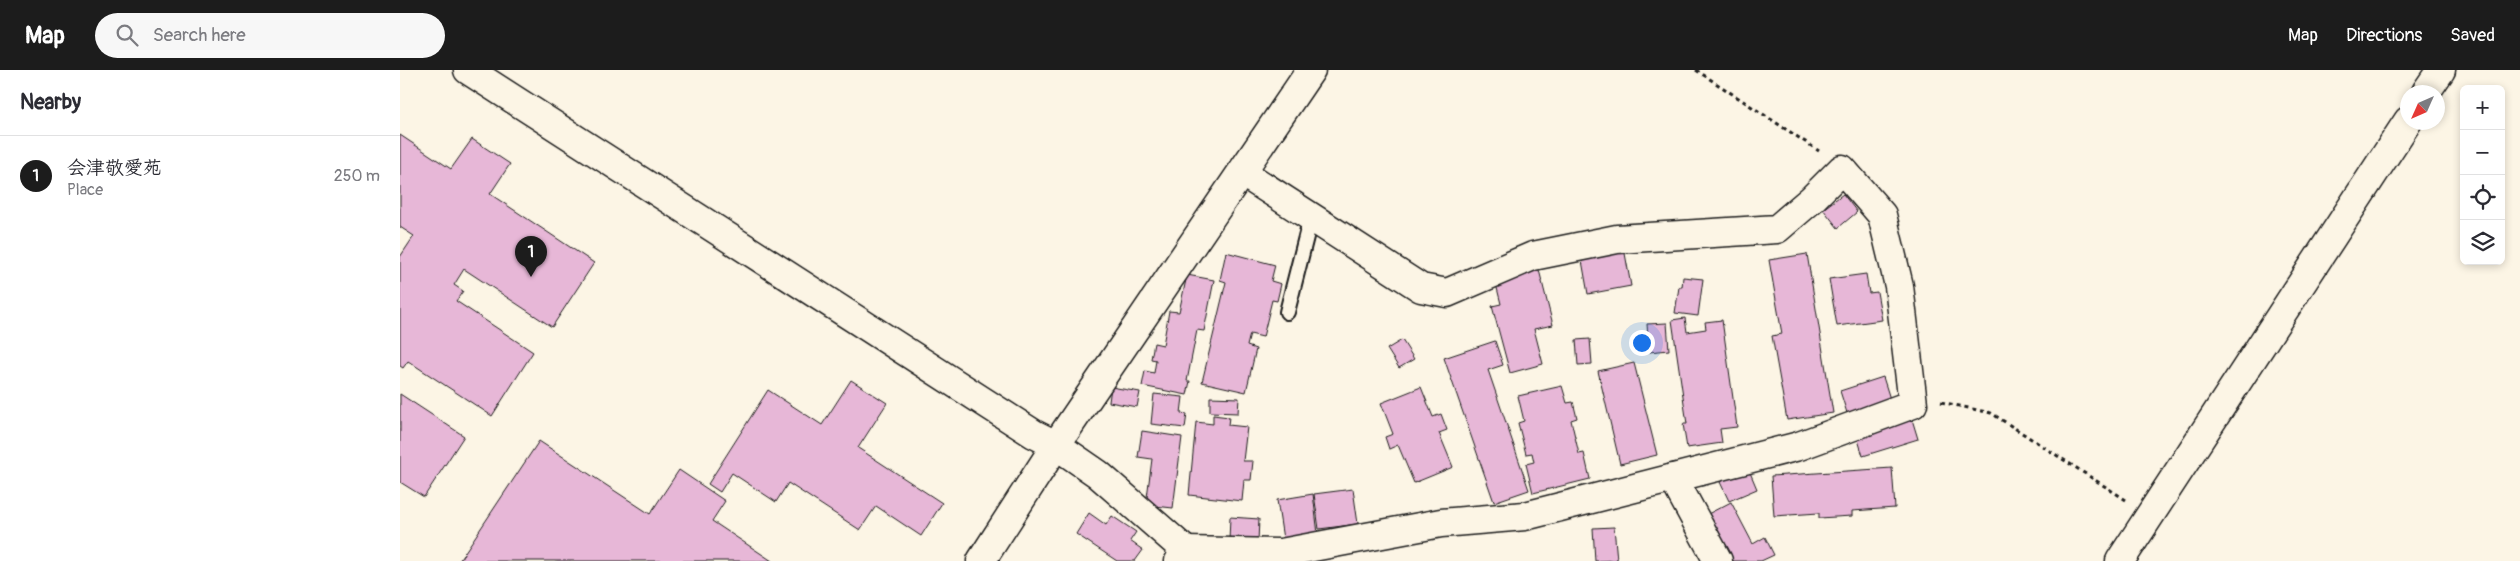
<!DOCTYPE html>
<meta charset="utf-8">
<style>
body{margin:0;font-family:Pangolin,"Klee One",sans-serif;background:#f7f7f7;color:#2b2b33}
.controls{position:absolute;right:15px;top:15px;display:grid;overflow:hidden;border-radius:8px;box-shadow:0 2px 8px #0003}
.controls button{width:45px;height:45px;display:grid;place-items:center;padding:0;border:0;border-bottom:1px solid #e1e1e2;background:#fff;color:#2b2b33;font:25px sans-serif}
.compass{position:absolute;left:2000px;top:15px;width:45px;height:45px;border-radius:50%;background:#fff;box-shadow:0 2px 8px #0003;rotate:225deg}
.you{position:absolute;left:1241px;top:272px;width:18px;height:18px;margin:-12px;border:4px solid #fff;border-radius:50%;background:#1a73e8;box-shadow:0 0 0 8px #1a73e833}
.badge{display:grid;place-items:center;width:32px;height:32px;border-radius:50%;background:#1c1c1c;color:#fff;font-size:16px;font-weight:700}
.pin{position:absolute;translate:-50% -41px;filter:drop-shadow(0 1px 2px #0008)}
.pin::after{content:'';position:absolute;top:26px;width:18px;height:15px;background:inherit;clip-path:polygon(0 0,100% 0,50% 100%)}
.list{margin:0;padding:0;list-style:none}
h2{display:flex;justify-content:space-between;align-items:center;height:65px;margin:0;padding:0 20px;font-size:21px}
h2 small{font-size:16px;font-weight:400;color:#7c7c81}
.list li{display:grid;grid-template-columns:32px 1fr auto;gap:15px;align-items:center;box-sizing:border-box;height:80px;padding:0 20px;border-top:1px solid #e1e1e2}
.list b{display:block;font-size:19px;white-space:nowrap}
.list p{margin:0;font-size:16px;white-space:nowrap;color:#7c7c81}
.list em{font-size:16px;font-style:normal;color:#7c7c81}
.icon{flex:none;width:28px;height:28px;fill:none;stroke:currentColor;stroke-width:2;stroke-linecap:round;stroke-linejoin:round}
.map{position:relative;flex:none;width:2120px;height:491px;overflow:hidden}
header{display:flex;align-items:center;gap:30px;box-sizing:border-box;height:70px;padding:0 25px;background:#1c1c1c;color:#fff}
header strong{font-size:24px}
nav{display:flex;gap:28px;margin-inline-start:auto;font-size:18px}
.search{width:350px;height:45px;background:#f7f7f7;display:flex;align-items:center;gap:12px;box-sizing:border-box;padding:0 18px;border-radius:28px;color:#7c7c81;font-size:19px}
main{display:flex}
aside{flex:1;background:#fff}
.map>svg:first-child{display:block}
.building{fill:#e7b7d7;stroke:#1c1c1c}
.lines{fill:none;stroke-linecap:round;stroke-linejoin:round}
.lane-casing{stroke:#1c1c1c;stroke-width:18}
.street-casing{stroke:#1c1c1c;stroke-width:31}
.path{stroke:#1c1c1c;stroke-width:3;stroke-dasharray:4 4;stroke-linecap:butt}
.lane{stroke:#fcf5e5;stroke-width:14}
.street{stroke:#fcf5e5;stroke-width:28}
</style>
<header>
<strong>Map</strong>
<div class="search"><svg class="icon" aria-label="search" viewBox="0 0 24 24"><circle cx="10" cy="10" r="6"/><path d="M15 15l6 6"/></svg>Search here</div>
<nav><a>Map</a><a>Directions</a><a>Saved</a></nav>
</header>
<main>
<aside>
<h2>Nearby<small></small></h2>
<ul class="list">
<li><span class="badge">1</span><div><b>会津敬愛苑</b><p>Place</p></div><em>250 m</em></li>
</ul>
</aside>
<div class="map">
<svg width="2120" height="491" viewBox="0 0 2120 491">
<rect width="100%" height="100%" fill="#fcf5e5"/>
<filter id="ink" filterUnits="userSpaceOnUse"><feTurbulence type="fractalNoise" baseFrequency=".02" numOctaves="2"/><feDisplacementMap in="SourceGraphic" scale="10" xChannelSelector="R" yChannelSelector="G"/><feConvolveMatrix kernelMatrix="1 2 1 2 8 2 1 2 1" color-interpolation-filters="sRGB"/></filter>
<g filter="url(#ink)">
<g class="building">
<polygon points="0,65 51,99 72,69 110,94 90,124 194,193 152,257 64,199 54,215 63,221 56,231 133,282 92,346 8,291 3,298 0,296 0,187 14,166 0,157"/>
<polygon points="1443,124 1457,142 1438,158 1423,139"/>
<polygon points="1224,178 1231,216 1188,224 1181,185"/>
<polygon points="826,182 875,195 871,211 881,214 877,231 872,230 863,267 850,264 847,276 856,279 846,322 802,312 826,212 820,210"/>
<polygon points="1407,184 1433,343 1387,350 1372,266 1382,264 1369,190"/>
<polygon points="1138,196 1153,255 1134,259 1143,294 1110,303 1092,236 1101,234 1094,206"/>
<polygon points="1466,204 1469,223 1477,222 1482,250 1437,256 1429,209"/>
<polygon points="787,205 814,210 804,261 797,260 787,311 790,311 787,325 742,316 745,301 754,303 756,290 751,289 754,273 763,275 769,241 779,242"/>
<polygon points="1283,207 1303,209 1298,246 1275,243 1279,217 1282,217"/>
<polygon points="1285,248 1287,262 1306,259 1305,252 1322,250 1337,357 1320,359 1322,373 1287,378 1283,354 1287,354 1272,250"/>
<polygon points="1267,253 1269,280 1249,282 1247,254"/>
<polygon points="1190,269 1192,294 1178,295 1176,270"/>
<polygon points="1002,270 1014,289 999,298 987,279"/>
<polygon points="1095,271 1103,295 1088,300 1129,420 1094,432 1044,288"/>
<polygon points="1234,293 1257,385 1220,394 1198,301"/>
<polygon points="1483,307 1490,329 1447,343 1440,321"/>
<polygon points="451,310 487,333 458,378 542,433 521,466 476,436 460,460 388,413 376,432 332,403 320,422 308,414 368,320 422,355"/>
<polygon points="1162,316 1167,333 1173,332 1177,348 1171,350 1179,384 1184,383 1190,409 1133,423 1126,394 1134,392 1132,383 1126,384 1118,353 1124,351 1118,326"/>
<polygon points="711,317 740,322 737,337 709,332"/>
<polygon points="1021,317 1033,347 1041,344 1047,360 1039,363 1053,397 1014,413 998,375 989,379 985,367 993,364 981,333"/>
<polygon points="0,324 64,366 24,427 0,412"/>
<polygon points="754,324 783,327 781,343 787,344 785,358 751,354"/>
<polygon points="810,327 839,328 838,343 810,342"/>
<polygon points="813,345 829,347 828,355 847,357 843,391 853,391 851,410 844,410 842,431 789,425 796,352 813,354"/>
<polygon points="1511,346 1518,369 1463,386 1456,363"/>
<polygon points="742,361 782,367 773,438 746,435 752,389 738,387"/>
<polygon points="139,371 250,444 279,400 325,431 312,451 372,491 59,491"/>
<polygon points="1492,398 1495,438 1452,441 1452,446 1419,448 1419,443 1374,446 1371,406"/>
<polygon points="1349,400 1357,419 1329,431 1320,412"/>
<polygon points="953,419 958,454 919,459 914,424"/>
<polygon points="913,424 918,464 883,469 877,430"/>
<polygon points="1331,432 1353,474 1365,467 1374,485 1361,491 1328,491 1306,445"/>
<polygon points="689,443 706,455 712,446 736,462 730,471 743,480 735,491 717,491 676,464"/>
<polygon points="830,447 859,449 858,472 829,471"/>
<polygon points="1214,457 1217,490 1195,491 1193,458"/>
</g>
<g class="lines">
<g class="lane-casing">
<polyline id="lane" points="887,242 911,147"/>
</g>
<g class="street-casing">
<g id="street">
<polyline points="68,0 634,364 656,375 911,0"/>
<polyline points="2026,22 2041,0"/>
<polyline points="1273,408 1318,491"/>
<polyline points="786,481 881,483 1041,453 1125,446 1399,376 1513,334 1499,216 1482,145 1442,99 1412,129 1377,159 1217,169 1133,186 1047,223 1021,218 843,103"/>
<polyline points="581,491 656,375 698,404 786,481 779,491"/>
<polyline points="1720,491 2008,51"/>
</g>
</g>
<g class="path">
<polyline points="1296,0 1419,81"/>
<polyline points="1541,332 1591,343 1726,430"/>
</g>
<use href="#lane" class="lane"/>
<use href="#street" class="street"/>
</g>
</g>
</svg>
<div class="controls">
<button>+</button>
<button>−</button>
<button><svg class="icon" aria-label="locate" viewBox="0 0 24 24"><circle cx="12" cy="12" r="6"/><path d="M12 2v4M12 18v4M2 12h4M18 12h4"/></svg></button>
<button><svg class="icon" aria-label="layers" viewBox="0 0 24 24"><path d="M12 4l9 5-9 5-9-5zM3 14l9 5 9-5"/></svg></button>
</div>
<svg class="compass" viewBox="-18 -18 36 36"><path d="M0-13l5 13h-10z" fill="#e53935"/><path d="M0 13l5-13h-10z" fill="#7c7c81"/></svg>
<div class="you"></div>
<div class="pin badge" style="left:131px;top:207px">1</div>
</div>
</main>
